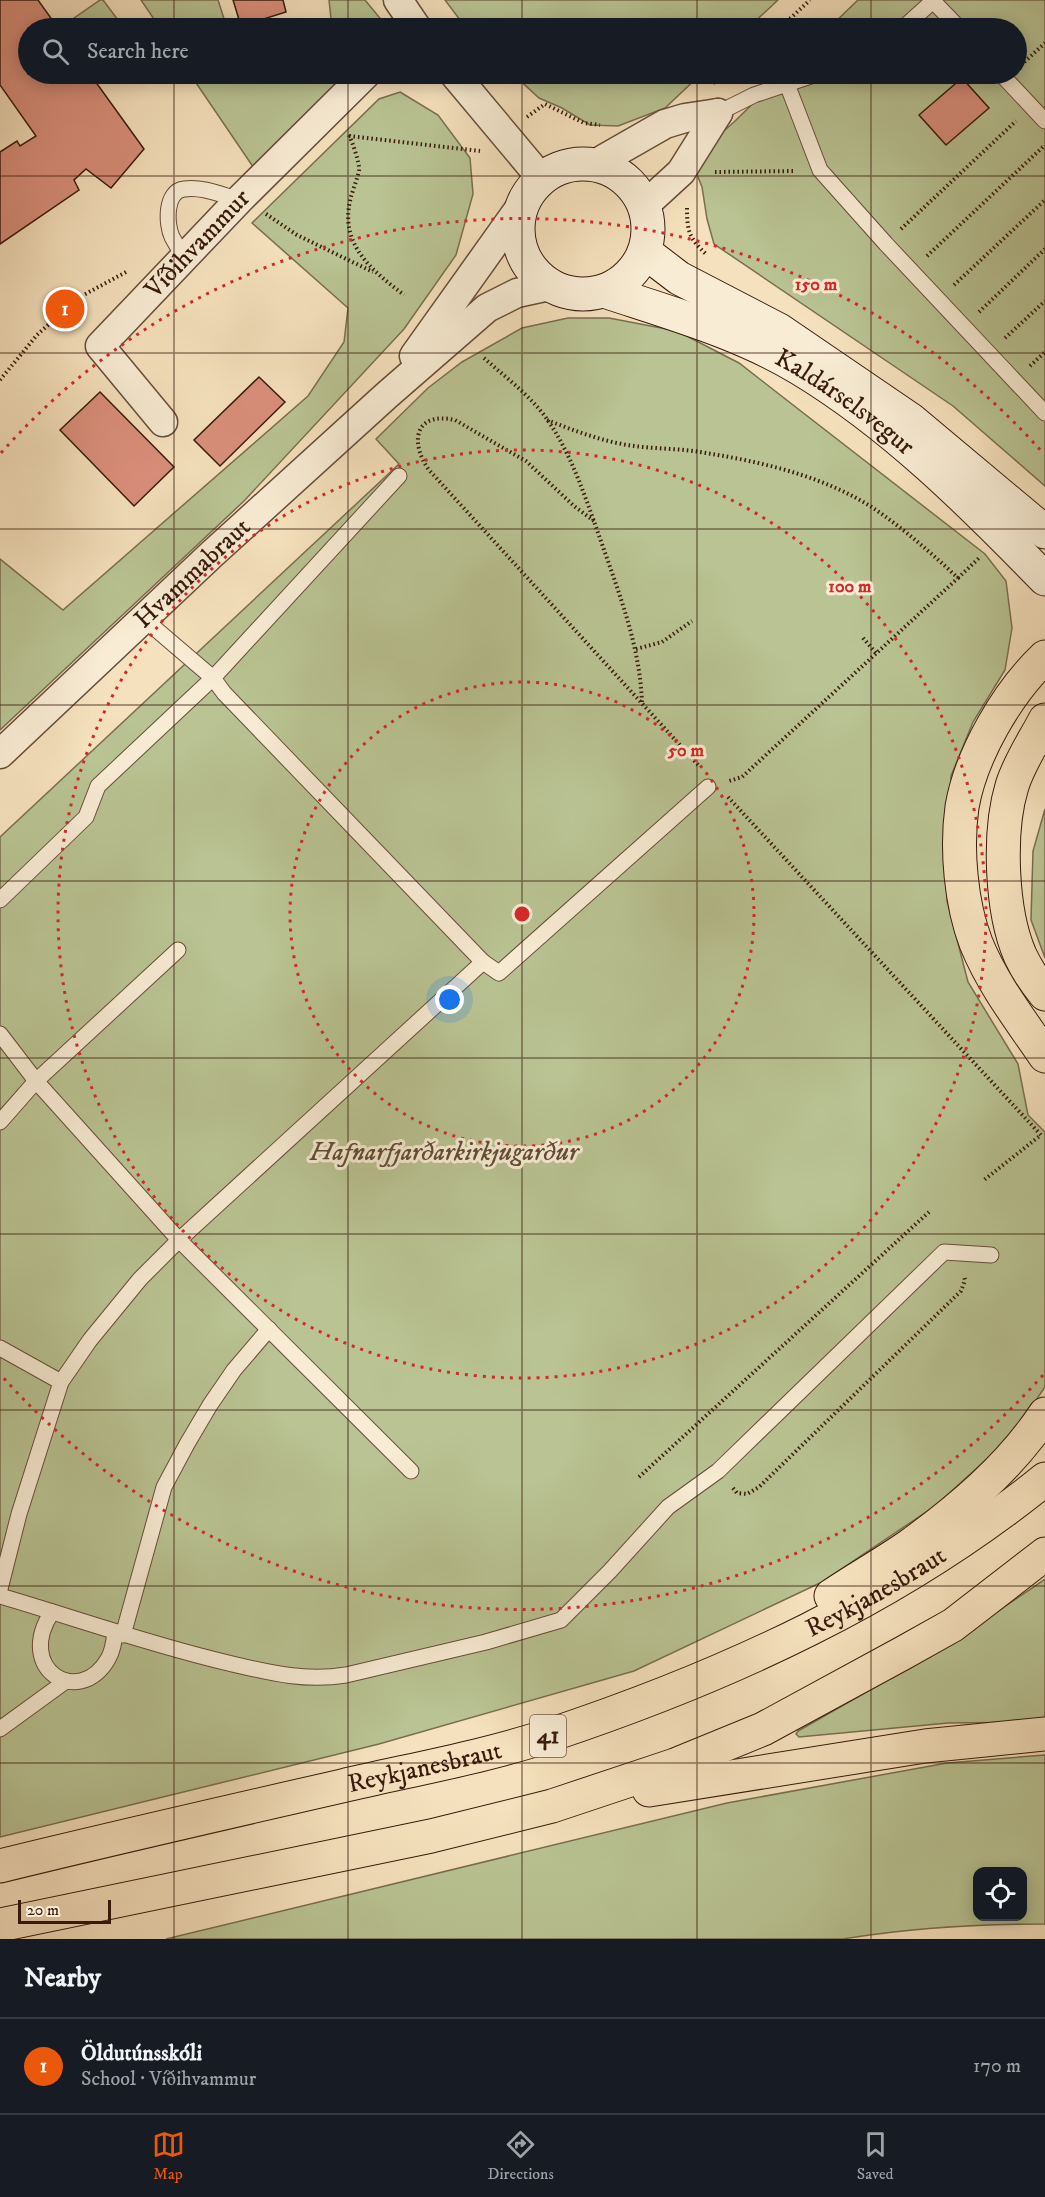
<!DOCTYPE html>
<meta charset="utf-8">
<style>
body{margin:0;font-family:"IM FELL DW Pica",serif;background:#20242c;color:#f1f3f6}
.controls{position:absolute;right:18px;bottom:18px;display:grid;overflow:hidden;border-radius:12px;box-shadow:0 3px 15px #0003}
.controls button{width:54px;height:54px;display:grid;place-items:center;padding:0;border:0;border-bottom:2px solid #363941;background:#171b24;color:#f1f3f6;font:30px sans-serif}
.scale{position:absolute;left:18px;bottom:15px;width:93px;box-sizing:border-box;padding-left:6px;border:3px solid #391a0d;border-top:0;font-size:16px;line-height:21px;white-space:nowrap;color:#391a0d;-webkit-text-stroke:4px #f8ecd4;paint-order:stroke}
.you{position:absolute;left:450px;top:1000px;width:21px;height:21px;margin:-15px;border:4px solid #fff;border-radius:50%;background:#1a73e8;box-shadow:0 0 0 9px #1a73e833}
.badge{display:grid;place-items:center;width:39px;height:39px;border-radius:50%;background:#ea580c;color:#fff;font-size:20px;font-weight:700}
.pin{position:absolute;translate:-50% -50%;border:3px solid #fff;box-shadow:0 2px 6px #0006}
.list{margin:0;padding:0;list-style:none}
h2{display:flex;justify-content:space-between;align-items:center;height:78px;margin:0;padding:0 24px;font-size:26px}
h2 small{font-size:20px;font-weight:400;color:#9ea1a6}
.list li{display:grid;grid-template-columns:39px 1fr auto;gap:18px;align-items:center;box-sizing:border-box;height:96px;padding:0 24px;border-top:2px solid #363941}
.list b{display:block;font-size:22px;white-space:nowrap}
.list p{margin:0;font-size:20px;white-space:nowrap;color:#9ea1a6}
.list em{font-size:20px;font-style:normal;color:#9ea1a6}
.icon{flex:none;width:33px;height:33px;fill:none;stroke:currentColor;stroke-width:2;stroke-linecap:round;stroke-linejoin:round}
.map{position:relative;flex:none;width:1045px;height:1939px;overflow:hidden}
.search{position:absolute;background:#171b24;box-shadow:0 3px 15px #0003;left:18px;right:18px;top:18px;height:66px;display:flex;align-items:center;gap:15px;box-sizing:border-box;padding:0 21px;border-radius:33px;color:#9ea1a6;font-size:22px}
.sheet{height:174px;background:#171b24}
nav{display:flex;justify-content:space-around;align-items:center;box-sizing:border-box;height:84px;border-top:2px solid #363941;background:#171b24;font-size:16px;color:#9ea1a6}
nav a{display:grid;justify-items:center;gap:3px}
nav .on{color:#ea580c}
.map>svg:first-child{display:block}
.green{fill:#b9c393;stroke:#796e50;stroke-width:1.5;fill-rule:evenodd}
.building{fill:#da8f7c;stroke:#391a0d;stroke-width:1.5}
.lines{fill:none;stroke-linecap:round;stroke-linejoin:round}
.lane-casing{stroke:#684c39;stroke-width:17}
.street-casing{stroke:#684c39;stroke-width:31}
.secondary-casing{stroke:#391a0d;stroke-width:35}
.highway-casing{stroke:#391a0d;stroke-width:35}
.path{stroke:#391a0d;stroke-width:4;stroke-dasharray:1.5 3;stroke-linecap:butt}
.lane{stroke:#f8ecd4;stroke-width:15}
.street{stroke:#f8ecd4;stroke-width:28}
.secondary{stroke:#f8ecd4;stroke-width:33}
.highway{stroke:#f5e1bd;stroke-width:33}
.grid{fill:none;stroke:#391a0d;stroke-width:1.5;stroke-opacity:0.55}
.ring{fill:none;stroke:#d62828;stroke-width:3;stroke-dasharray:3 6}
.labels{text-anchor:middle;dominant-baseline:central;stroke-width:6;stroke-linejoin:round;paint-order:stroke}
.shield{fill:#f8ecd4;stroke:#725949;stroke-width:1.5}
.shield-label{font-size:24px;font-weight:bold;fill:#391a0d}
.street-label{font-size:26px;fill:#391a0d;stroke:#f8ecd4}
.park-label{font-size:26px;font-style:italic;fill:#5f4d35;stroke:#f8ecd4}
.centre{fill:#d62828;stroke:#f8ecd4;stroke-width:3}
.ring-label{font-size:18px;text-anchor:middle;font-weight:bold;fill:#d62828;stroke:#f8ecd4;stroke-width:6;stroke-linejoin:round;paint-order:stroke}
</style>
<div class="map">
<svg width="1045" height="1939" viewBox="0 0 1045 1939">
<rect width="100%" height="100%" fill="#f5e1bd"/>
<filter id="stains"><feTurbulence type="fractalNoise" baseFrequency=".00333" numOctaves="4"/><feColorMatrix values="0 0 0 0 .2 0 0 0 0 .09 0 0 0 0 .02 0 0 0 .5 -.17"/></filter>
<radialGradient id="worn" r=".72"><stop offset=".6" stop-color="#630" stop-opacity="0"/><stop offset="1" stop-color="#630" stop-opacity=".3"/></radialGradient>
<g class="green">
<polygon points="100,0 103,0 124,28 71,28 67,23"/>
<polygon points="141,0 218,0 227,28 160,28"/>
<polygon points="329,0 365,0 388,28 332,28"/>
<polygon points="445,0 778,0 748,28 466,28"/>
<polygon points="858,0 1045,0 1045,486 953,406 714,244 707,219 702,187 691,160 734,122 783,74 1016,74 1016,28 829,28"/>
<polygon points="190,74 369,74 260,177"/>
<polygon points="513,74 701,74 665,108 618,126 590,125 562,108 539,98"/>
<polygon points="400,92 438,115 470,158 473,194 456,255 404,329 244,501 0,730 0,559 63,610 308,396 344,342 348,308 252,223 379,99"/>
<polygon points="568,318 609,318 677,331 739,363 985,554 1006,581 1012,628 1005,670 973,722 951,776 947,901 968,982 1018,1064 1028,1115 1045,1132 1045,1387 1010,1438 935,1506 822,1582 634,1671 379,1744 0,1837 0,837 399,464 376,439 428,388 462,362 522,328"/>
<polygon points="1045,809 1045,958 1031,920 1033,851"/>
<path d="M1045 1579V1722L948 1723 799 1737 796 1734 798 1731C883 1683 965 1635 1045 1579Z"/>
<path d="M1045 1755V1924C978 1924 909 1928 843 1939H166L727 1803 947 1763ZM978 1872H1022V1916H978Z"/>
</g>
<g class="building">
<polygon points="0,0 38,0 58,28 28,28 28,74 90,74 144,149 111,188 86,169 74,180 79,190 0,244 0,152 17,141 20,146 36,136 0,85"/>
<polygon points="233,0 283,0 286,12 241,26"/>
<polygon points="962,78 989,108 946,145 919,115"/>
<polygon points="259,377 285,402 220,466 194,440"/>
<polygon points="100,392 174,467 134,506 60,430"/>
</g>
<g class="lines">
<g class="lane-casing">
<g id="lane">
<polyline points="903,28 933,1 959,28"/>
<polyline points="1001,74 1045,121"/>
<polyline points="787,84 820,170 886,244 1045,413"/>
<polyline points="718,113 754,95 817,74"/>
<path d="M184 258C180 251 176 244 172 237 166 224 165 191 184 189 202 186 222 195 239 200"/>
<polyline points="144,619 213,678 224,693 483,962"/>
<polyline points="0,900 86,817 98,786 213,678 399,476"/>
<polyline points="0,1034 36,1081 179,1240 411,1471"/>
<polyline points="0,1122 36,1081 178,950"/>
<polyline points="0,1348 61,1382"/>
<polyline points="0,1589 19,1514 61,1382 90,1340 140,1279 179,1240 483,962 499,973 708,787"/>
<path d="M0 1596C75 1618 148 1644 224 1662 267 1672 303 1682 346 1675L486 1642 561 1620 610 1571 668 1507 718 1471 944 1252 991 1255"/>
<path d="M52 1612C14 1669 79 1709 108 1659 113 1651 114 1641 115 1632"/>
<polyline points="123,1635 164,1487 187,1444 210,1405 234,1370 269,1329"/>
<polyline points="0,1729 66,1681"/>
</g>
</g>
<g class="street-casing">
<g id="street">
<polyline points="398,0 417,28"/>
<polyline points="454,74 541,178"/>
<polyline points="595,164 665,124 685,118 718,113"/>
<polyline points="645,205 681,172 718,113"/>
<polyline points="414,356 521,206"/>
<path id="s1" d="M163 422 100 346 239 200 366 74"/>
<path id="s2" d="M0 754 212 554 387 395 487 308 517 293 549 286"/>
</g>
</g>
<g class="secondary-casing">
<g id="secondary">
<circle cx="583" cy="229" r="65"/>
<polyline points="645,252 679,278 779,330 911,420 1045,532"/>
<path id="s3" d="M604 291C670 313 739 332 799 368 892 424 970 502 1045 579"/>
</g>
</g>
<g class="highway-casing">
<g id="highway">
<path d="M1045 657C1007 693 971 755 962 807 956 849 961 904 976 943 993 985 1020 1019 1045 1056"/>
<path d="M1045 720C1034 741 1019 763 1012 786 998 832 1001 911 1020 955 1026 968 1036 983 1045 994"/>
<path d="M831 1596C856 1579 883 1564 909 1546 960 1509 1010 1467 1045 1414"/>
<polyline points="649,1790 925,1746 1045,1734"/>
<path id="s4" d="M0 1866C114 1838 228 1812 342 1786 410 1770 484 1757 550 1735 727 1676 900 1597 1045 1479"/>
<polyline points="0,1925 431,1836 552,1806 675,1765 763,1729 903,1653 953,1625 1045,1554"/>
</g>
</g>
<g class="path">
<polyline points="780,28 810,0"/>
<polyline points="1021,65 1045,43"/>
<polyline points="713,83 726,74"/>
<polyline points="527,117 545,104 584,123 600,125"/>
<path d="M349 135C352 141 360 164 359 170 357 181 352 191 350 201 340 246 373 271 404 295"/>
<polyline points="349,136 480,151"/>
<polyline points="715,172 795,171"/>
<path d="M687 208C687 231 689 238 706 254"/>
<polyline points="266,214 297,235 373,272"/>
<polyline points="901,229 1016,121"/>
<polyline points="927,256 1045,145"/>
<polyline points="954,285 1045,200"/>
<polyline points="979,312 1045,249"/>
<polyline points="1005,338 1045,301"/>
<path d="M484 358C504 376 527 393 544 415 572 453 586 500 602 544 620 596 640 647 642 703"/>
<polyline points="1030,366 1045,352"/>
<polyline points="0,380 37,335 78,298 128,271"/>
<path d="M547 420C578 432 609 444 643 447 664 449 685 449 706 453 762 462 822 476 870 506 902 527 930 552 958 578L742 777 729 781"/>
<path d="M594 521 574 506 526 461 455 420C415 411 409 442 429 470L700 767"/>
<polyline points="958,578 979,558"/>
<polyline points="863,638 876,653"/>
<polyline points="636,649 662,642 692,621"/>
<polyline points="728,797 1041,1135 984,1180"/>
<polyline points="639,1477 929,1212"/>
<polyline points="733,1488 737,1493 747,1494 759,1487 961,1291 965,1280 964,1276"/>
</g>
<use href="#lane" class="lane"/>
<use href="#street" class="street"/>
<use href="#secondary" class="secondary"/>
<use href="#highway" class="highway"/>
</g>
<path class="grid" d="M174 0V28M348 0V28M522 0V28M697 0V28M871 0V28M174 74V1939M348 74V1939M522 74V1939M697 74V1939M871 74V1939M0 176H1045M0 353H1045M0 529H1045M0 705H1045M0 881H1045M0 1058H1045M0 1234H1045M0 1410H1045M0 1586H1045M0 1763H1045"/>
<g class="ring">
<circle cx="522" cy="914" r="232"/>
<circle cx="522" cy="914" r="464"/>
<path d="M1043 1375A696 696 0 0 1 1 1375M1 453A696 696 0 0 1 1043 453"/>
</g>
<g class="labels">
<rect class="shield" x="530" y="1715" width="36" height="42" rx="4.5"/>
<g class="shield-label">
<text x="548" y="1736">41</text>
</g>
<g class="street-label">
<text stroke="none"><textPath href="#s1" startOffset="240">Víðihvammur</textPath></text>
<text stroke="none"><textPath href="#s3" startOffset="267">Kaldárselsvegur</textPath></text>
<text stroke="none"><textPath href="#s2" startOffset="264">Hvammabraut</textPath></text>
<text stroke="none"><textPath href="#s4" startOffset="922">Reykjanesbraut</textPath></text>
<text stroke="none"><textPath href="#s4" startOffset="436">Reykjanesbraut</textPath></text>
</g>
<g class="park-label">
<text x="444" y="1152">Hafnarfjarðarkirkjugarður</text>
</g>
</g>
<circle cx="522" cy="914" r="9" class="centre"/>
<g class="ring-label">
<text x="816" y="290">150 m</text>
<text x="850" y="592">100 m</text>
<text x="686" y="756">50 m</text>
</g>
<rect width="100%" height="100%" filter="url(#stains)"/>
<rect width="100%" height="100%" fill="url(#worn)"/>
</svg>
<div class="controls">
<button><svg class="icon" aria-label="locate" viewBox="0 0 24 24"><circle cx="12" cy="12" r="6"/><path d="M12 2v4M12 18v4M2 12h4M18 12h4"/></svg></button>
</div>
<div class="scale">20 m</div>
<div class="you"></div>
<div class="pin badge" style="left:65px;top:309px">1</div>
<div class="search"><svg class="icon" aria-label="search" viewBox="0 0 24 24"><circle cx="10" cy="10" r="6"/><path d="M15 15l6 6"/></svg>Search here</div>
</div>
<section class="sheet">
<h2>Nearby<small></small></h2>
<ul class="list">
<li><span class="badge">1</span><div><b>Öldutúnsskóli</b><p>School · Víðihvammur</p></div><em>170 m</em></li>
</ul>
</section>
<nav>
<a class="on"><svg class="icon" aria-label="map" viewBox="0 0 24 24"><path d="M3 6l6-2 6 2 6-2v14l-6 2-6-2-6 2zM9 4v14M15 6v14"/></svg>Map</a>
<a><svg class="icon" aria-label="directions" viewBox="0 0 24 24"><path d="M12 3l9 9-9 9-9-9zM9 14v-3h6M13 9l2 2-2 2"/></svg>Directions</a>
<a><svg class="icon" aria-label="saved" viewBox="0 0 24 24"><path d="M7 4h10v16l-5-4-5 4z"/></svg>Saved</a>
</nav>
